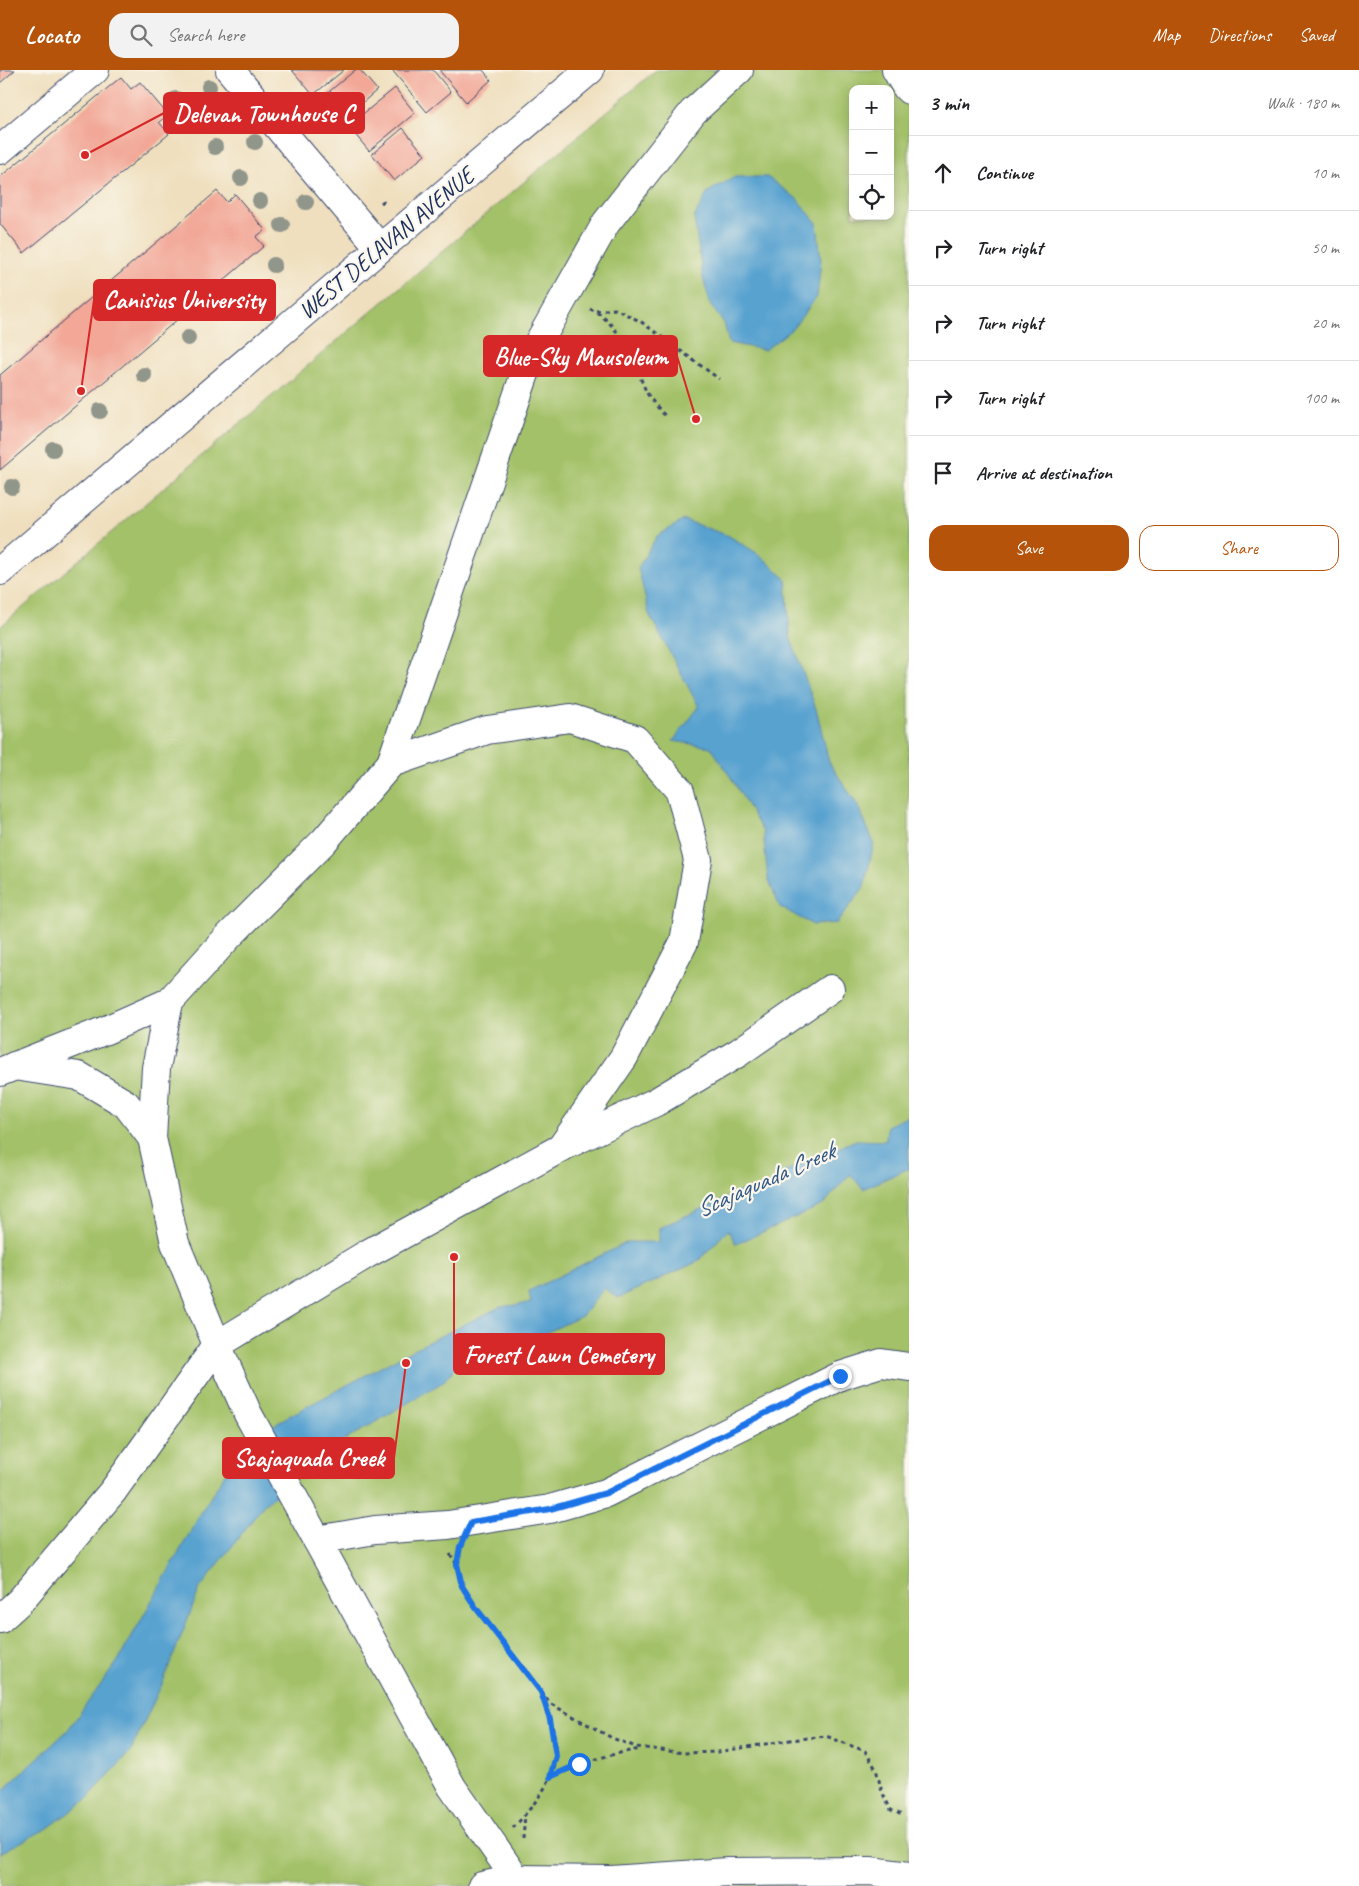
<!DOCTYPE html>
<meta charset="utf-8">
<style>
body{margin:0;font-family:Caveat,sans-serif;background:#f2f2f2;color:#202124}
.controls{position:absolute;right:15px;top:15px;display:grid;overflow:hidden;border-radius:10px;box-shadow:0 2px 8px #0003}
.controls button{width:45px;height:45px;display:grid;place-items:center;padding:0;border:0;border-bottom:1px solid #e0e0e0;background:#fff;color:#202124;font:25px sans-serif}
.stop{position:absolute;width:15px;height:15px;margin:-11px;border:4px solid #1a73e8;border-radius:50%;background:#fff}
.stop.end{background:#1a73e8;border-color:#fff;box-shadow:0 1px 5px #0008}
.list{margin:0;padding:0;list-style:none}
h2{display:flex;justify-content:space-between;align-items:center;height:65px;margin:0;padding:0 20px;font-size:21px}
h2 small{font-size:16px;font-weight:400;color:#757577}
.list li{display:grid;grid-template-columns:32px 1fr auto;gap:15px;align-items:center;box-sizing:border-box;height:75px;padding:0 20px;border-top:1px solid #e0e0e0}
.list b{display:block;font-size:19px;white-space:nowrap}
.list em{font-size:16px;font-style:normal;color:#757577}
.actions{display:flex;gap:10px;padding:15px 20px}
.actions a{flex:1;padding:11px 0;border:1px solid #b45309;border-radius:15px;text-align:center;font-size:18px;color:#b45309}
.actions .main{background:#b45309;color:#fff}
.icon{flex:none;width:28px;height:28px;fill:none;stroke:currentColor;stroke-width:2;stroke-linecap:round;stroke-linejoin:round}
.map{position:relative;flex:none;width:909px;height:1816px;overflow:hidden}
header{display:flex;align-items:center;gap:30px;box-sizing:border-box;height:70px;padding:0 25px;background:#b45309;color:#fff}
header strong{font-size:24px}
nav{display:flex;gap:28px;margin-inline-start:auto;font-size:18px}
.search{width:350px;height:45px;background:#f2f2f2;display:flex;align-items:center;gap:12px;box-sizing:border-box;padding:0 18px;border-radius:15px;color:#757577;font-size:19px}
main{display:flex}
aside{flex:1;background:#fff}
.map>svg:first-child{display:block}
.green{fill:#a3c168;stroke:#5f7863;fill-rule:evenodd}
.water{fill:#58a2d0;stroke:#3a6897}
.building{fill:#f2a797}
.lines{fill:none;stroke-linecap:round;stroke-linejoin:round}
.minor-casing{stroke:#3b496c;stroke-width:30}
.path{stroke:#3b496c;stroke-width:3;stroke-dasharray:4 4;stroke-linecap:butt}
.minor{stroke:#fff;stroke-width:28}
.tree{fill:#91968b}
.route{stroke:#1a73e8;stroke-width:6}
.labels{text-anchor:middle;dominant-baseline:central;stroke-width:4.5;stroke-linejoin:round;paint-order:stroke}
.street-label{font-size:24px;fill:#1b2f5e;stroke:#fbf7ec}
.water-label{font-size:25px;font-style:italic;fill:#305786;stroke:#fbf7ec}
.leader{fill:none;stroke:#d62828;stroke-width:2}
.callout-dot{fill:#d62828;stroke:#fbf7ec;stroke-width:2}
.callout{fill:#d62828;stroke:#d62828;stroke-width:2}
.callout-label{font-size:25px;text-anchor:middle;font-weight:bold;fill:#fff}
</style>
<header>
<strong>Locato</strong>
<div class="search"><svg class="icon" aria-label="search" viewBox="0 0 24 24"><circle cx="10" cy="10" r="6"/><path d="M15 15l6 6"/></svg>Search here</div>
<nav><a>Map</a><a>Directions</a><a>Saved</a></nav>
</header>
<main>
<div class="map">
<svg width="909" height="1816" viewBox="0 0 909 1816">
<rect width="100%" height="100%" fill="#fbf7ec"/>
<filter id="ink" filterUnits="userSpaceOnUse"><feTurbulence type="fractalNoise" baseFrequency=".02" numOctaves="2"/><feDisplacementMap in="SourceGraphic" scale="10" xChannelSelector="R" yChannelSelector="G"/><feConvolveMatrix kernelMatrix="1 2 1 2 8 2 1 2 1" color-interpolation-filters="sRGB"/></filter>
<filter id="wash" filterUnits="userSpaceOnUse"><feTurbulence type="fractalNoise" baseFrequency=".0096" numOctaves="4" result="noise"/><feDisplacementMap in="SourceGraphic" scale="20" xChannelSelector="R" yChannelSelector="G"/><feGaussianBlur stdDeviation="1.12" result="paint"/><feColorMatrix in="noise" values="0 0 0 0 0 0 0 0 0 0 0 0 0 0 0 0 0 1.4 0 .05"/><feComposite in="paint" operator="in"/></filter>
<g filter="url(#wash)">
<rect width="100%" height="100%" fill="#efdfbe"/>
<path class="green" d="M656 0H909V1816H0V557ZM853 19H890V146H853Z"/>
<g class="water">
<polygon points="735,107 767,107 796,128 817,153 821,190 817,227 793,258 765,280 729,273 724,253 711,236 703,208 694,148 708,122"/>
<polygon points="684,450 729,466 760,485 786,509 790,566 817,642 829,692 858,736 874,773 864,817 837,853 813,855 780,837 768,809 763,762 735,714 711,677 673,671 699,637 649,544 638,498 657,466"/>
<polygon points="909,1046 909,1098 863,1119 850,1104 823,1135 736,1174 728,1160 697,1192 618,1228 604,1218 582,1246 481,1293 467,1283 443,1312 313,1389 263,1436 200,1518 163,1612 130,1682 86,1730 48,1758 0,1783 0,1723 67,1661 118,1591 202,1441 237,1384 278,1352 422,1275 500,1237 531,1233 529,1221 628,1172 659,1172 659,1158 744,1120 781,1119 782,1103 856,1070 886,1071 887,1056"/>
</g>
<g id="blocks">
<g class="building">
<polygon points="0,0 15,0 0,13"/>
<polygon points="292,0 344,0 313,25"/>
<polygon points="355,0 360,0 377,20 339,53 319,30"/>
<polygon points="392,0 433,0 451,22 427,42"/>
<polygon points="439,0 483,0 491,10 466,32"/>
<polygon points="121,7 131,19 140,12 168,45 159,52 169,64 24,183 0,154 0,107"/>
<polygon points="395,18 415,43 369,81 348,56"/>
<polygon points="403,58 425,85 394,111 372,84"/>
<polygon points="217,121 227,132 235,124 265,160 256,167 264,176 0,400 0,305"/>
</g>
</g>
</g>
<g filter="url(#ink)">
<use href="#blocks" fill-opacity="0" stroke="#3b496c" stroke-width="1"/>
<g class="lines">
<g class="minor-casing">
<g id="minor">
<polyline points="230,0 380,178"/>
<polyline points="896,0 906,17 909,20"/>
<polyline points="0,80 95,0"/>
<polyline points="0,501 590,0"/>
<polyline points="169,932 156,998 152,1068 175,1173 217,1275 248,1344 452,1717 521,1816"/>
<polyline points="14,996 79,1006 126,1034 152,1068"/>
<polyline points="0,1002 106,960 169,932 228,867 324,771 391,693 531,286 606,153 693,42 739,0"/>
<polyline points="562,1077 656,1032 738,983 830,919"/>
<polyline points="317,1470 375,1460 448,1455 550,1439 606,1423 840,1306 881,1293 909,1297"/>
<polyline points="0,1549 20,1531 113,1421 217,1275 367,1184 561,1078 624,987 684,872 698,790 680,721 635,669 570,648 487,660 391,693"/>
<polyline points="482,1816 515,1809 611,1810 728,1802 870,1801 909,1806"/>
</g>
</g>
<g class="path">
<polyline points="381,133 385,130"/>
<path d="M590 239C621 253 633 292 646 321 650 330 659 338 665 346"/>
<polyline points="596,241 615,239 640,251 719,309"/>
<polyline points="459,1481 457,1494 462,1516 476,1538 551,1634 612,1668 636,1677 684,1683 717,1682 790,1670 826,1666 865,1681 876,1699 882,1722 891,1740 904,1746"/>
<polyline points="450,1484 457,1494"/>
<path d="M550 1707C580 1693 609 1684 641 1679"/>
<path d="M513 1758C529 1741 555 1711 556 1686 556 1666 548 1643 542 1624"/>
<polyline points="523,1769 525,1745"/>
</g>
<use href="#minor" class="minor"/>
</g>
<g class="tree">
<circle cx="209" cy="17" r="8"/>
<circle cx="176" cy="29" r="8"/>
<circle cx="255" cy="72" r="8"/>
<circle cx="215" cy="77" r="8"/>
<circle cx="241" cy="108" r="8"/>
<circle cx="260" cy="131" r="8"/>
<circle cx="306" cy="132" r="8"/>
<circle cx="282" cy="155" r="8"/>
<circle cx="274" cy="195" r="8"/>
<circle cx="188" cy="268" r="8"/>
<circle cx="144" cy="305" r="8"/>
<circle cx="100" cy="341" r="8"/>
<circle cx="53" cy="379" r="8"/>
<circle cx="12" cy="417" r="8"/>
</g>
</g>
<g class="lines" filter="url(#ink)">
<polyline class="route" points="579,1694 550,1707 556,1686 550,1649 541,1622 476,1538 462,1516 457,1494 460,1477 471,1452 550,1439 606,1423 840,1306"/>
</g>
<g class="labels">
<g class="street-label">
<text transform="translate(386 173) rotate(-40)">WEST DELAVAN AVENUE</text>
</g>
<g class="water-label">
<text transform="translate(765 1110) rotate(-24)">Scajaquada Creek</text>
</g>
</g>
<path class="leader" d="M85 85L164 43M81 321L94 230M696 349L677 286M454 1187L454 1284M406 1293L394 1388"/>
<g class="callout-dot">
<circle cx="85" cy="85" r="5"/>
<circle cx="81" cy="321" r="5"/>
<circle cx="696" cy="349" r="5"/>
<circle cx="454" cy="1187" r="5"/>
<circle cx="406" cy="1293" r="5"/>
</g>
<g class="callout">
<rect x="164" y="23" width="200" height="40" rx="5"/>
<rect x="94" y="210" width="181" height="40" rx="5"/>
<rect x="484" y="266" width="193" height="40" rx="5"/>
<rect x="454" y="1264" width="210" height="40" rx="5"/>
<rect x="223" y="1368" width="171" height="40" rx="5"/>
</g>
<g class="callout-label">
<text x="264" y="52">Delevan Townhouse C</text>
<text x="184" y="238">Canisius University</text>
<text x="581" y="295">Blue-Sky Mausoleum</text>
<text x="559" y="1293">Forest Lawn Cemetery</text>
<text x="309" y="1396">Scajaquada Creek</text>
</g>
</svg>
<div class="controls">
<button>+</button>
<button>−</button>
<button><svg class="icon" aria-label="locate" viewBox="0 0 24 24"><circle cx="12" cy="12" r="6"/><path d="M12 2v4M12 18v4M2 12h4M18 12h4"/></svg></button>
</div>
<div class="stop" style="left:579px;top:1694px"></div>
<div class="stop end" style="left:840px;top:1306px"></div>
</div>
<aside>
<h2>3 min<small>Walk · 180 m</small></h2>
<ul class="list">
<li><svg class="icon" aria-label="ahead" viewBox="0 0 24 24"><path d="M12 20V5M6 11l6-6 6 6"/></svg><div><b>Continue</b></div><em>10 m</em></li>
<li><svg class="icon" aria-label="right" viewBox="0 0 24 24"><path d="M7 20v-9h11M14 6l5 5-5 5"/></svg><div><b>Turn right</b></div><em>50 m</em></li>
<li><svg class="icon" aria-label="right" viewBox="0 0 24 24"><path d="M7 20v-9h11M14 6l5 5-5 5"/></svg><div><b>Turn right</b></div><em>20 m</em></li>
<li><svg class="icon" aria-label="right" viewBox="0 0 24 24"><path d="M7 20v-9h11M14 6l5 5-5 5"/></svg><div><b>Turn right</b></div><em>100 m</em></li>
<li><svg class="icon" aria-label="arrive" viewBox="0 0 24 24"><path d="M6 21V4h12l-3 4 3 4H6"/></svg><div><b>Arrive at destination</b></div></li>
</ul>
<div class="actions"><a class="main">Save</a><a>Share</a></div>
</aside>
</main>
